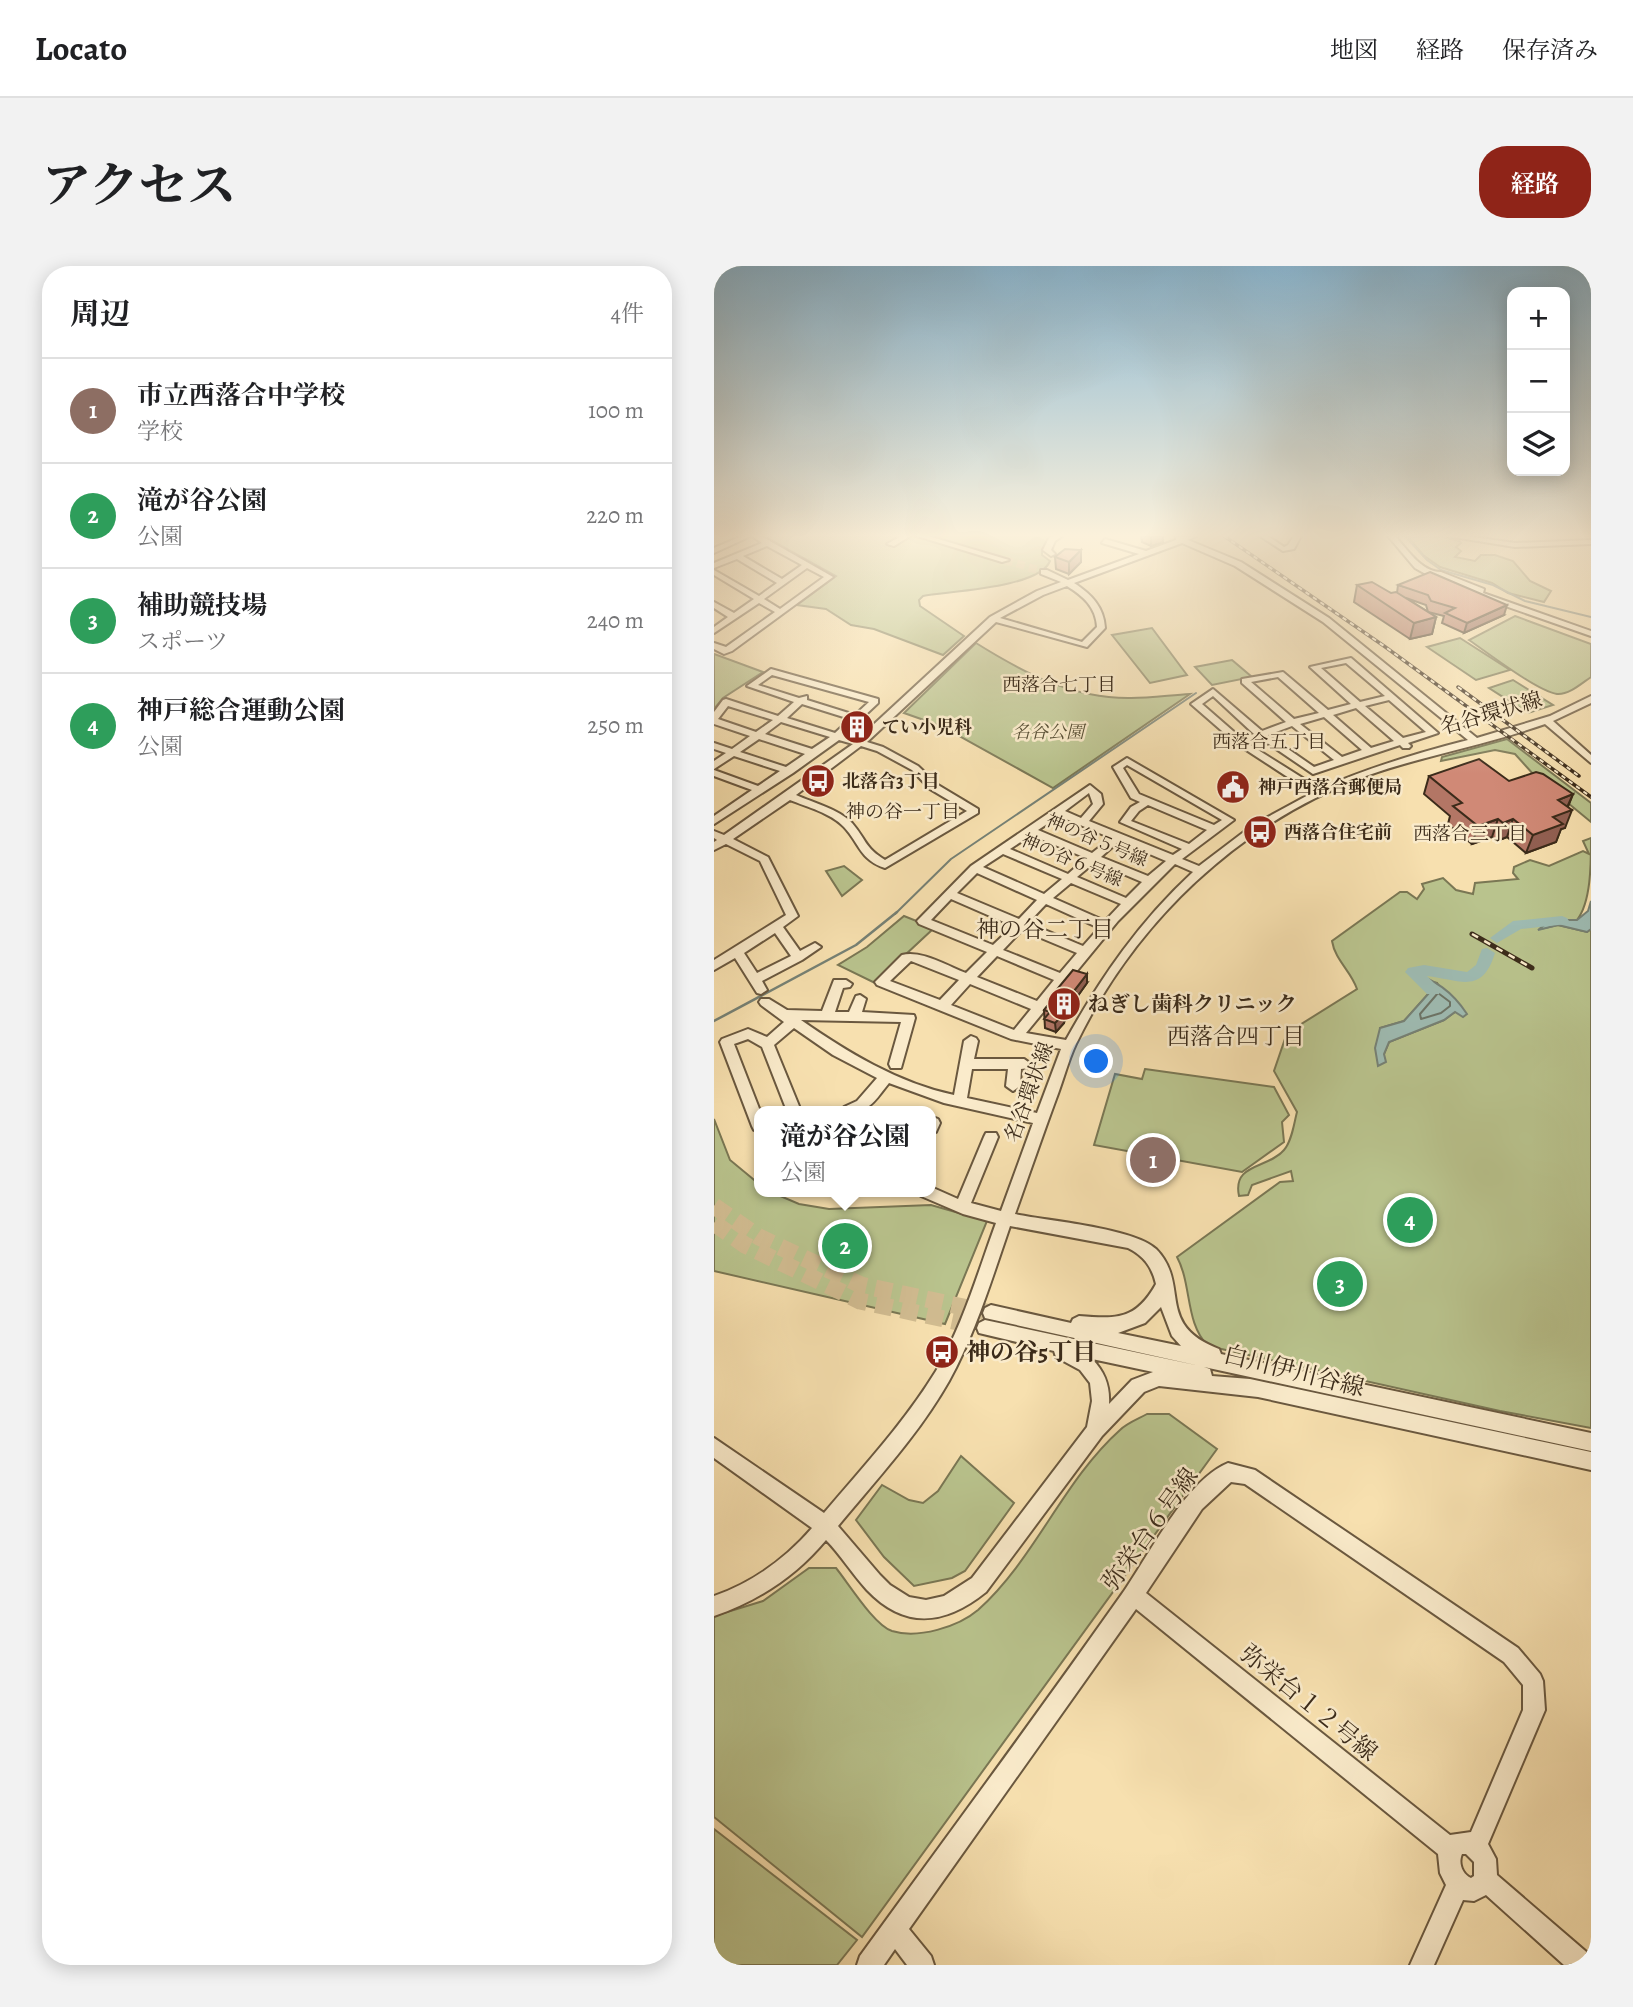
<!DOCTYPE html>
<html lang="ja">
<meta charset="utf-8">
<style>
body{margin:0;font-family:Alegreya,"Noto Serif JP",serif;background:#f2f2f2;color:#202124}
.controls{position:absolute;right:21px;top:21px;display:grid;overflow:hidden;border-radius:14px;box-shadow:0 4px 18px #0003}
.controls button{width:63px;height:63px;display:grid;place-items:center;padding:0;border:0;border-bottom:2px solid #e0e0e0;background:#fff;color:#202124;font:35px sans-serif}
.you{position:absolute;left:383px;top:796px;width:24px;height:24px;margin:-18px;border:5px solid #fff;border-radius:50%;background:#1a73e8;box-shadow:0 0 0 10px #1a73e833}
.badge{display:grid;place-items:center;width:46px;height:46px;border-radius:50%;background:#8f2418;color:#fff;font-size:23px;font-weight:700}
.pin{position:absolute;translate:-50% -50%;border:4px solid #fff;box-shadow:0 2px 7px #0006}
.popup{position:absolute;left:40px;top:840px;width:182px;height:91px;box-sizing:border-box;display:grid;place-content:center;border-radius:14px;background:#fff;filter:drop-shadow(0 2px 5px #0005);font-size:23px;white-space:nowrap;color:#757577}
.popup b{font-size:26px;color:#202124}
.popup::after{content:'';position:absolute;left:50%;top:100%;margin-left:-14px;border:14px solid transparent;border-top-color:#fff}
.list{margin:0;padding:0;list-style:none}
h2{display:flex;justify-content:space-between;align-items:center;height:91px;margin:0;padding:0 28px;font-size:30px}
h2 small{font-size:23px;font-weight:400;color:#757577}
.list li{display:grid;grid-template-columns:46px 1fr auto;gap:21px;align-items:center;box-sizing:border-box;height:105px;padding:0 28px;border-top:2px solid #e0e0e0}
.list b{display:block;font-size:26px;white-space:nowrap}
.list p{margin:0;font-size:23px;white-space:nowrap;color:#757577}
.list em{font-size:23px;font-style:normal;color:#757577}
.icon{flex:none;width:38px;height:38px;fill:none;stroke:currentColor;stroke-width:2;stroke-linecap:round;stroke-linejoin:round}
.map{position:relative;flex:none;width:877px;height:1699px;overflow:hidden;border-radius:28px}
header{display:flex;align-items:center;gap:42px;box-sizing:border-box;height:98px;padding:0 35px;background:#fff;border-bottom:2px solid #e0e0e0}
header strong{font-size:33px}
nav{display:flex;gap:38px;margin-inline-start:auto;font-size:24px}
.intro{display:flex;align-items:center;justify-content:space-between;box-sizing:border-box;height:168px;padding:0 42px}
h1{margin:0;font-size:49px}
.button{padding:18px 32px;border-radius:28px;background:#8f2418;color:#fff;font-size:24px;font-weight:700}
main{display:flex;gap:42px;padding:0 42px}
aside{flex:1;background:#fff;border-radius:28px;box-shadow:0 4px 18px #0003}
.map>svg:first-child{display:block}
.green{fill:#b9c38d;stroke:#7a7754;stroke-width:2;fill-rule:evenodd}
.water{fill:#9ebbb2;stroke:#768175;stroke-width:2}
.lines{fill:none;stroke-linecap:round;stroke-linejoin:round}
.shore{stroke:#6c7366;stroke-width:2}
.stream-far1{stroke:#768175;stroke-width:2}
.stream{stroke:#768175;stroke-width:2.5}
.river{fill:#9ebbb2;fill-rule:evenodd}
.minor-tunnel-far1{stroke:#d1bc91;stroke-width:8;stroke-dasharray:8 4.5;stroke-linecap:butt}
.minor-tunnel{stroke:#d1bc91;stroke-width:17;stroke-dasharray:17 9;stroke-linecap:butt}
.minor-casing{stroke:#6a583f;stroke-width:4}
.minor{fill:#faebcb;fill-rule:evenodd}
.rail-far1-casing{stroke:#3b2b1a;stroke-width:3.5}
.rail-casing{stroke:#3b2b1a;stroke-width:5}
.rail-far1{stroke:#faebcb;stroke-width:2;stroke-dasharray:4.5;stroke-linecap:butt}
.rail{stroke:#faebcb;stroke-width:2.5;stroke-dasharray:7;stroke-linecap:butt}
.wall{fill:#b37665;stroke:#3b2b1a;stroke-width:2}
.shaded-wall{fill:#926053;stroke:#3b2b1a;stroke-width:2}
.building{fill:#d08976;stroke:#3b2b1a;stroke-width:2}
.labels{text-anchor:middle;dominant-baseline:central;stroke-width:5;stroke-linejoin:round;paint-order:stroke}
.far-poi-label{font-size:18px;font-weight:bold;fill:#3b2b1a;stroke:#faebcb;text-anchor:start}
.far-park-label{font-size:18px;font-style:italic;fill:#5a5137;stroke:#faebcb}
.far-street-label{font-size:18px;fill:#3b2b1a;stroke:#faebcb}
.far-neighbourhood-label{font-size:19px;fill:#3b2b1a;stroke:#faebcb}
.street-label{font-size:21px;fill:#3b2b1a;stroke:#faebcb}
.poi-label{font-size:21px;font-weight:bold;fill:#3b2b1a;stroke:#faebcb;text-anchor:start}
.neighbourhood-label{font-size:23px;fill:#3b2b1a;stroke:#faebcb}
.near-poi-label{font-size:24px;font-weight:bold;fill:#3b2b1a;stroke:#faebcb;text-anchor:start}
.near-street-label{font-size:24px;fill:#3b2b1a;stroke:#faebcb}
</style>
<header>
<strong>Locato</strong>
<nav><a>地図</a><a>経路</a><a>保存済み</a></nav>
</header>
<div class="intro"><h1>アクセス</h1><a class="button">経路</a></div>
<main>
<aside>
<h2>周辺<small>4件</small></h2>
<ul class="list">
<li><span class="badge" style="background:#8d6e63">1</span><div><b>市立西落合中学校</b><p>学校</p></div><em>100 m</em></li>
<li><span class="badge" style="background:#2e9e5b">2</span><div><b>滝が谷公園</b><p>公園</p></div><em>220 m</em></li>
<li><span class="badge" style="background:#2e9e5b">3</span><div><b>補助競技場</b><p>スポーツ</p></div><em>240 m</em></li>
<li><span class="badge" style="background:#2e9e5b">4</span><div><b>神戸総合運動公園</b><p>公園</p></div><em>250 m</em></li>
</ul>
</aside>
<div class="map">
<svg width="877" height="1699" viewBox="0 0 877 1699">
<rect width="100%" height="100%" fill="#f7e0af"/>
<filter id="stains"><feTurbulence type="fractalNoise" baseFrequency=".00286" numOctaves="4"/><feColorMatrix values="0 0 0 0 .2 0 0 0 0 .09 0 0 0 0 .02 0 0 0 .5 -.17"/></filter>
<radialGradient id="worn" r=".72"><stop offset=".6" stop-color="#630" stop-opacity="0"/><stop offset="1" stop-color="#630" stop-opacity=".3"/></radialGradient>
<g class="green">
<path d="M50 270H336L328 284V289L336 295C325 322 237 325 209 330L205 334 206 340 250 370 229 389 160 363 137 359 112 343 83 339 122 310Z"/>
<polygon points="726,270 745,275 747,277 742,281 747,285 741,291 761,295 767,289 781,289 799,295 816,315 837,325 830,336 794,327 778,317 726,301 709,289 694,271"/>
<path d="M801 350 877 378V411C868 417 855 429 843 428 823 425 774 387 755 374Z"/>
<polygon points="438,362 473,409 436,417 398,369"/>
<polygon points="746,372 796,404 762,414 713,381"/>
<path d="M262 377C310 407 359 433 417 432 437 432 457 429 476 428L339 522 227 460 190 447Z"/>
<polygon points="0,388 49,406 9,432 0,443"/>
<polygon points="518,394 538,411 498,419 481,401"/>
<polygon points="799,414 839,439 814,447 775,422"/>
<polygon points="793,473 877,537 877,556 820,509 801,488 781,484 727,495 728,491"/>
<path d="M877 572C877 599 877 636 863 654H837L826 663 844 659 873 666 877 663V1162L786 1145 494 1080C471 1057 478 1019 463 991L566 916 579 915 577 905 538 919 534 929 525 930C518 897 554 903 570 884 578 875 580 857 583 846L560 805 573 767 643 723C637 705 621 694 618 675L686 626H693L703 633 710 623 708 618 729 612 742 624 759 628 761 617 804 613 799 607 800 601 816 594 835 600 869 585 875 588 869 575ZM702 712 723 717 741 746 730 754 675 776 670 788 666 762 690 755 716 726Z"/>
<polygon points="130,600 148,614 128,630 112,605"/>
<polygon points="190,650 220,662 161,717 124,699 153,681"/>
<polygon points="431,803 560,821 575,849 568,856 570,876 528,906 380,879 401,808 428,813"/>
<polygon points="0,853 16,894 45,918 45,926 57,926 85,938 115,943 217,939 273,955 231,1058 0,1005"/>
<path d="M433 1148H455L503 1183 148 1671 0 1551V1350L49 1335 95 1302H122C135 1318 160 1359 178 1365 204 1373 244 1361 264 1344 321 1293 349 1215 406 1164 413 1157 424 1153 433 1148Z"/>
<polygon points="247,1190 300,1237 251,1305 238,1312 200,1320 170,1291 142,1254 168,1219 195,1234 209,1237 224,1225"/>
<polygon points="0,1563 143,1674 123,1699 0,1699"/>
</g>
<g class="water">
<polygon points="877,635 877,663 873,666 844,659 824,664 837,654 863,654 874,645"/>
<path d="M697 706C721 714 738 725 753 748L749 751 741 746 730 754 675 776 670 788 672 796 664 800 661 782 666 762 690 755 716 726Z"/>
</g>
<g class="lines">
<polygon class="shore" points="724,727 736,736 736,740 727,747 707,753 706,748"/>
<g class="stream-far1">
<polyline points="691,270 713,294 727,304 779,319 811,335 877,351"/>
<polyline points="181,648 237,593 482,427"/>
</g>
<polyline class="stream" points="0,755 142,679 183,646"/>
<g class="river">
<polygon points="848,650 853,652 855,655 853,658 807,663 783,677 776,672 799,655"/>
<path d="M773 682 781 687C768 729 747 714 713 710L727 724 725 728H713L691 706 694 702 710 699 753 706 762 699 768 683Z"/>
</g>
<polyline class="minor-tunnel-far1" points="291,294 330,306"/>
<g class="minor-tunnel">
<polyline points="0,940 45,971 147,1019 277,1047"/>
<polyline points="0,957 31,979 146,1035 263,1060"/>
</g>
<g class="minor-casing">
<g id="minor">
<polygon points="28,270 37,270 0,287 0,282"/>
<path d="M38 270H47L119 311 18 385 10 388 0 383V377L12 381 61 346 45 337 0 367V361L14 351 0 342V336L20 347 40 333 0 309V304L45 330 63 317 23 293 0 302V297L48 277ZM53 280 88 299 68 313 29 290ZM93 302 110 311 66 343 50 333Z"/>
<polygon points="187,270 196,270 180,280 173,278"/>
<polygon points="203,270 214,270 295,294 288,296"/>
<polygon points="340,270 348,270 341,275 337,284 341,288 337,290 329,284 335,272"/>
<path d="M482 270 474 274 527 296 615 352 763 472 836 450 877 430V437L839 455 877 489V497L831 458C772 479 711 489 652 510 525 557 421 656 362 778 354 795 349 815 342 833 328 871 315 909 301 948 334 955 420 962 442 983 477 1019 440 1058 505 1083L507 1088 877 1167V1185L490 1101 496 1103 498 1110 536 1113 877 1186V1204L544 1131 445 1120 430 1126 388 1170 272 1326C231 1359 191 1364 153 1324 138 1308 127 1289 112 1274 82 1310 44 1335 0 1350V1330C38 1317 72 1292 98 1262L0 1192V1172L110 1247C149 1201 190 1157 222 1105 249 1059 264 1006 282 957L249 948 207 930 205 926H217V921L244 933 270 871 272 867H282L284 871 257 937 287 945 319 857 230 837 175 817C157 839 158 845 128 845L130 841 143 835 163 812 119 789 80 762 60 779 87 845H73L48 781 34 773 20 778 46 845 45 866 40 864 38 860 6 776 8 773 34 763 53 771 70 756 47 739 45 736 47 733H55L73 744 108 745 120 714H132L138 718 136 721 129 722 121 746H135L142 730 146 729 152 733 148 746 200 749 201 752 187 802H177L175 798 187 756 87 754C133 786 184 817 240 829L250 775 257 770 262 772 264 775 260 793H310L317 798 315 802 307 803 306 820 299 825 292 820 294 803H258L253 832 323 847 347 783 297 773 163 719 161 716 188 689C208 684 233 700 252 707L273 686 205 658 203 655 257 600 376 519 387 528 389 538 375 555 459 589 468 583 406 556 417 541 426 536 417 532 399 501 413 492 520 554 468 593 485 600 539 559 598 527 523 478 477 438 499 423 548 465 572 456 528 417V413L569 406 614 444 637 438 596 401 637 392 724 467 694 477 697 480 695 482H689L686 479 599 508 546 472 533 477 606 523C654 502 703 487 754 474L609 356 521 300 468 277 360 317C377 328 390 341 391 362L373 381 282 356 153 476 169 481 204 500 224 519 264 543V547L171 602C146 594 146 578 130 561 117 547 93 541 76 534L19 573 54 591 84 650 69 661 86 685 101 677 107 681 88 694 48 715 53 724 47 728 43 727 21 692 0 704V694L72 649 46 595 12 578 0 584V576L3 574 0 572V565L10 569 139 478 125 474 79 507 0 558V550L38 524 0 510V504L44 520 66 505 20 490 0 503V495L12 487 0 483V477L18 483 36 470 0 458V446L9 434 12 433 64 450 80 436 33 420 57 403 164 433V437L130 469 144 473 276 351 323 325 347 316 327 308V304H333L354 314 425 288 388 277 391 273 432 285 462 274V271ZM353 320C369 330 382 341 383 361L368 376 286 352 329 329ZM632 397 671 430 646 436 607 402ZM58 409 155 436 141 449 93 434V430L85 432 44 419ZM564 411 605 447 580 453 537 416ZM499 430 540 468 527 472 488 438ZM675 434 712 466 689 472 651 440ZM88 438 136 453 121 467 73 452ZM14 440 59 454 42 466 4 453ZM642 442 680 475 657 482 619 449ZM610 451 648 484 628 491 586 458ZM67 456 116 471 98 483 51 468ZM578 460 620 494 600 501 554 469ZM45 473 91 488 72 501 26 486ZM147 480 163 485 198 504 216 523 253 545 171 594C150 581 152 573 138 557 124 543 100 537 82 529ZM413 499 508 554 500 559 425 528 409 502ZM375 527 379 538 367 552 351 545ZM434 539 493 564 475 578 417 555 425 545ZM345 550 397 572 378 587 324 564ZM317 569 372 592 354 608 296 583ZM405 575 452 595 434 610 387 591ZM289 588 348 613 330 628 269 601ZM381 596 428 616 412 632 363 611ZM461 598 479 606C426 655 387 711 352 774L312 767 404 655ZM263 607 323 634 305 653 243 627ZM357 617 407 638 391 655 339 632ZM237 633 299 660 279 679 217 654ZM332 638 385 662 369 680 314 657ZM308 664 363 687 346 707 289 684ZM61 667 77 690 43 707 30 687ZM283 690 340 714 323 735 263 711ZM197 695 245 714 226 734 176 715ZM256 718 317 743 300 764 237 739ZM296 960 414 982C430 990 438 1001 442 1018 422 1054 403 1053 365 1050L359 1053 357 1057 277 1039 271 1042 269 1047 271 1052 486 1100 271 1054 265 1057 263 1062 265 1067 340 1085 342 1091 366 1104 376 1117 378 1135 373 1161 258 1312 230 1330 212 1334 195 1331 176 1319 166 1309 124 1260C163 1213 205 1168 235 1115 262 1066 278 1012 296 960ZM447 1041 458 1070 467 1080 404 1067 431 1057ZM378 1093 439 1106 418 1114 395 1138C396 1120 391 1106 378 1093Z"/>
<polygon points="546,270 554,270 570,281 574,279 580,270 587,270 580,283 569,285"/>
<path d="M674 270H681C693 283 707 306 727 306L770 323 769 327 877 365V370L757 328 758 324 735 315 728 317 701 302Z"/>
<polygon points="733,270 753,270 801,277 877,274 877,278 801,281"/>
<polygon points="219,851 224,853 226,857 222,866 217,868 217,852"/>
<path d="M514 1197 541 1204 804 1382 826 1408 829 1415 831 1444 774 1578 782 1593 783 1609 877 1690V1699H850L772 1629 760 1635 749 1634 720 1699H696L732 1619 726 1607 724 1588 422 1343 195 1663 217 1690 220 1699H193L181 1683 170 1699H143L146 1690C233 1570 322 1450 408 1328 434 1291 472 1214 514 1197ZM517 1216 531 1218 790 1396 809 1419V1444L757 1566 736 1569 432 1327 488 1243ZM748 1588H752L760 1596V1610L757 1612C748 1608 744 1597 748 1588Z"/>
</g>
</g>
<use href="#minor" class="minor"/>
<g class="rail-far1-casing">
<g id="rail-far1">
<polyline points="510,270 670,380 877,531"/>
<polyline points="744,421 865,510"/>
</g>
</g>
<g class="rail-casing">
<polyline id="rail" points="758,668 818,702"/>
</g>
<use href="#rail-far1" class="rail-far1"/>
<use href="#rail" class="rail"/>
</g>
<g class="wall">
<polygon points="427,270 449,270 449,276 437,280 428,276"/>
<polygon points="367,284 367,296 355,308 342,303 341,291"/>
<polygon points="643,319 677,327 683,327 684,319 790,349 750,367 728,357 730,350 714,346 712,339 692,332 722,351 718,368 696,373 640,336"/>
<polygon points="134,458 155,459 143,469 136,467"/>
<polygon points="715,510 859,528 854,541 851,562 847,563 842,576 812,587 793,571 783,575 778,571 758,578 734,558 736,550 710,528"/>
<polygon points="373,717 363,731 363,735 351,752 350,757 342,766 331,762 330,744 336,737 335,733"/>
</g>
<g class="shaded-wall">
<polygon points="437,270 449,270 449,276 437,280"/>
<polygon points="367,284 367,296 355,308 355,296"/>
<polygon points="793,339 790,349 750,367 753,357"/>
<polygon points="722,351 718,368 696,373 700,357"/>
<polygon points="152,450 155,459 143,469 141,460"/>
<polygon points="859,528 851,546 858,544 851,562 847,563 842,576 812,587 819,569 844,534"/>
<polygon points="784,553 778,571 758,578 764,560"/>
<polygon points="799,553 793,571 783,575 789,557"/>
<polygon points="373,708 373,717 363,731 363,735 351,752 350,757 342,766 341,757 360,725"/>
</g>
<g class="building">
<polygon points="351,283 367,284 355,296 341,291"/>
<polygon points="716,306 793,339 753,357 731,347 741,342 717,335 714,329 684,319"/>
<polygon points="658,316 677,327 682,326 722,351 700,357 643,319"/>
<polygon points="144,448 152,450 141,460 134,458"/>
<polygon points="765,493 795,515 822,506 829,508 859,528 844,534 858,544 839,551 849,558 819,569 799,553 789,557 784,553 764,560 739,540 748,537 715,510"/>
<polygon points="359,704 373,708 360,725 362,726 350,743 350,748 341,757 330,753 336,746 330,744 338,734 335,733"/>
</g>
<linearGradient id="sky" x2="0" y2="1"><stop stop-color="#8ab7d2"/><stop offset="0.53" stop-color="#fbf1db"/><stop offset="1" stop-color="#fbf1db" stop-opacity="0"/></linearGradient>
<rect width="877" height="508" fill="url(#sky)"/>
<defs>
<g id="building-disc" transform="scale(1.75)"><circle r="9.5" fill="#8f2418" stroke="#faebcb"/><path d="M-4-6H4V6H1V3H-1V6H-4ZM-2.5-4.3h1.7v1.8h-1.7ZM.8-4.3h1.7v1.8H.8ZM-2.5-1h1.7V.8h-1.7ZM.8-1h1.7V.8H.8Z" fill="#fff"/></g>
<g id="bus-disc" transform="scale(1.75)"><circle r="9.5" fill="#8f2418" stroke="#faebcb"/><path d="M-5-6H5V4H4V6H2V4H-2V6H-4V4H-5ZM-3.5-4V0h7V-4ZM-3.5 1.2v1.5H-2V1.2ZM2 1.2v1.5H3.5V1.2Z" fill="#fff"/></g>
<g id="civic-disc" transform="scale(1.75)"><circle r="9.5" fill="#8f2418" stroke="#faebcb"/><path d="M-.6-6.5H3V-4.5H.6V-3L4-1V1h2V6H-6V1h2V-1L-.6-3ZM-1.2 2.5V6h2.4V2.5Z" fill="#fff"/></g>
</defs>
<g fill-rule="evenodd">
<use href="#building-disc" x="143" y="461"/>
<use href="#bus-disc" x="104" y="515"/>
<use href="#civic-disc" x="519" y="521"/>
<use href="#bus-disc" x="546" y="566"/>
<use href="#building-disc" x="350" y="738"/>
<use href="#bus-disc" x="228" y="1086"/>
</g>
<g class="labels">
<g class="far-poi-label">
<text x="168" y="461">てい小児科</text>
<text x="128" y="515">北落合3丁目</text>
<text x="544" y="521">神戸西落合郵便局</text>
<text x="570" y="566">西落合住宅前</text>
</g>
<g class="far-park-label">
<text x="334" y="466">名谷公園</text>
</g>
<g class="far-street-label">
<text transform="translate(383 574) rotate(23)">神の谷５号線</text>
<text transform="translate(358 594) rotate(23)">神の谷６号線</text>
</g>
<g class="far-neighbourhood-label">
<text x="345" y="419">西落合七丁目</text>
<text x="555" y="476">西落合五丁目</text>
<text x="189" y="546">神の谷一丁目</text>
<text x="756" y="568">西落合三丁目</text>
</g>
<g class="street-label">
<text transform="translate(777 447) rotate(-16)">名谷環状線</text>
<text transform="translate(315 826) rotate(-70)">名谷環状線</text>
</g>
<g class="poi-label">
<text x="374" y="738">ねぎし歯科クリニック</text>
</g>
<g class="neighbourhood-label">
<text x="331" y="663">神の谷二丁目</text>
<text x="522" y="770">西落合四丁目</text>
</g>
<g class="near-poi-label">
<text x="252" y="1086">神の谷5丁目</text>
</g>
<g class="near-street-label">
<text transform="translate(580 1105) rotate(14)">白川伊川谷線</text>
<text transform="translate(436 1263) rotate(-54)">弥栄台６号線</text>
<text transform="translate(595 1437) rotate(39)">弥栄台１２号線</text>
</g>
</g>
<rect width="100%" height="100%" filter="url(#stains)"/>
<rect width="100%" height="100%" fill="url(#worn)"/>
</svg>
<div class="controls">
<button>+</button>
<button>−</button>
<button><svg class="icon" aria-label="layers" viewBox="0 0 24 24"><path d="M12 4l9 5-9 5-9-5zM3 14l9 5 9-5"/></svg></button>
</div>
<div class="you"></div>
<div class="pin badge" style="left:439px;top:894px;background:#8d6e63">1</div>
<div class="pin badge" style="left:131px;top:980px;background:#2e9e5b">2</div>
<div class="popup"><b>滝が谷公園</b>公園</div>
<div class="pin badge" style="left:626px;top:1018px;background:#2e9e5b">3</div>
<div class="pin badge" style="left:696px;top:954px;background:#2e9e5b">4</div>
</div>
</main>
